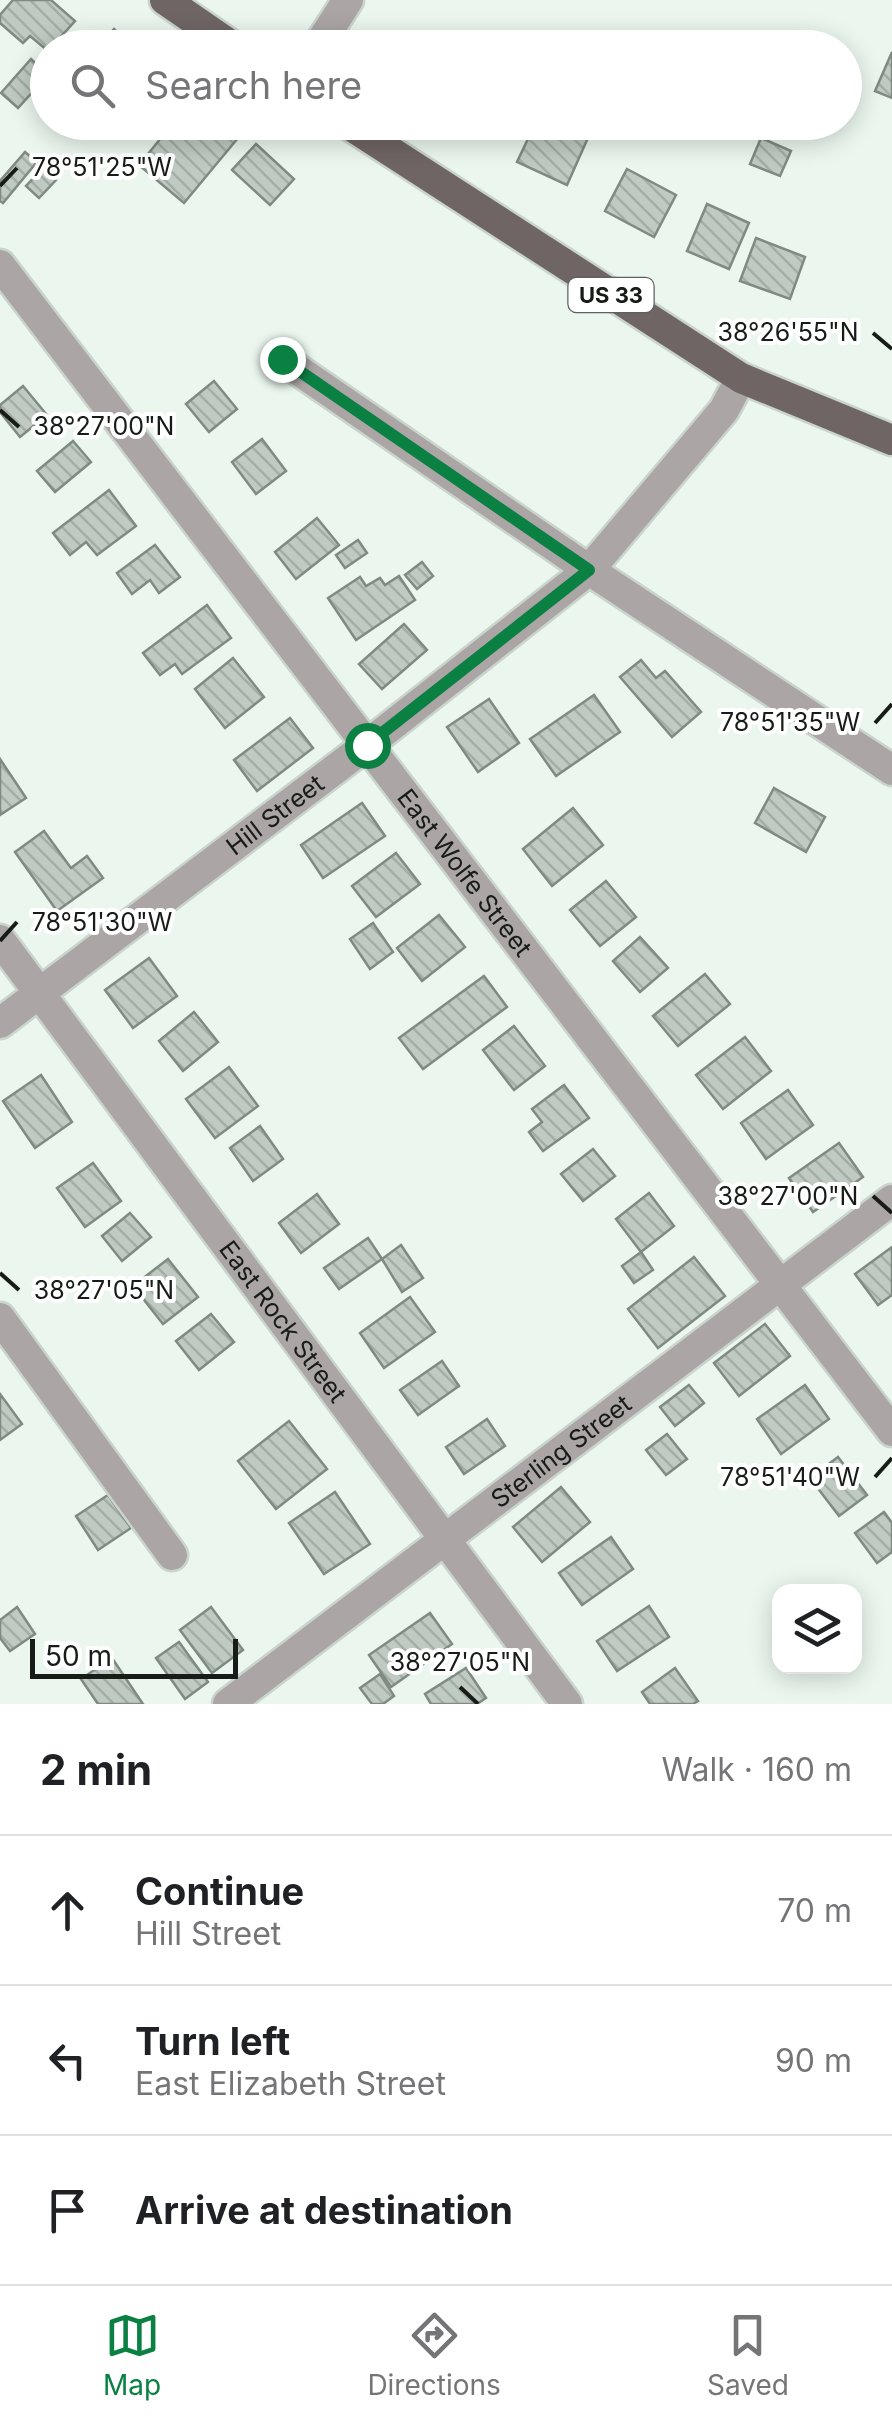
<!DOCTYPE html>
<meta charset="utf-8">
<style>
body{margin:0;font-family:Inter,sans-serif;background:#f6f6f6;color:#202124}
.controls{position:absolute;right:30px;bottom:30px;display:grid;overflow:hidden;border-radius:20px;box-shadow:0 5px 25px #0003}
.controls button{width:90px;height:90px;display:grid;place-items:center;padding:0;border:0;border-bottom:2px solid #e0e0e0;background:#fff;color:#202124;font:50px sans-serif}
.scale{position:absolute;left:30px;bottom:25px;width:208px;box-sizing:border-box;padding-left:10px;border:5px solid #181c19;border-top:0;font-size:28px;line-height:35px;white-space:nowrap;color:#181c19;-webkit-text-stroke:8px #fff;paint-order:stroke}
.stop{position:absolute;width:30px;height:30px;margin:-22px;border:8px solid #0b8043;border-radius:50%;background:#fff}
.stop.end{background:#0b8043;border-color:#fff;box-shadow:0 2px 10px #0008}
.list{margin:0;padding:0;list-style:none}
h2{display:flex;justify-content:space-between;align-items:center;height:130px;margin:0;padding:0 40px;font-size:42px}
h2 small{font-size:32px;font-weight:400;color:#757577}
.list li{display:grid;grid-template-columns:65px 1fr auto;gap:30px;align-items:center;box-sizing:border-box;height:150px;padding:0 40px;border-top:2px solid #e0e0e0}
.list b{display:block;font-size:38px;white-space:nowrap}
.list p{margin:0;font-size:32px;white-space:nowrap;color:#757577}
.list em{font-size:32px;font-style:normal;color:#757577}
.icon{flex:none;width:55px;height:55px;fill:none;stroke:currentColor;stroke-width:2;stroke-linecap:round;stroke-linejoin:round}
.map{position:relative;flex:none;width:892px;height:1704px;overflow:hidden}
.search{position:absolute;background:#fff;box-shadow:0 5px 25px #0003;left:30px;right:30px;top:30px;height:110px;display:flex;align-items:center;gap:25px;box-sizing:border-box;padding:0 35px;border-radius:55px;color:#757577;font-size:38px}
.sheet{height:580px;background:#fff}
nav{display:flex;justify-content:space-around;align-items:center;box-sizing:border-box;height:140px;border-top:2px solid #e0e0e0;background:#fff;font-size:28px;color:#757577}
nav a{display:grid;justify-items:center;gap:5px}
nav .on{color:#0b8043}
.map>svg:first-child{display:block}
.building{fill:url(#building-back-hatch);stroke:#7f8a82;stroke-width:2.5}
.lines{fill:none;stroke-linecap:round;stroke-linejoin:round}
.minor-casing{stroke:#c9d4cc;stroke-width:35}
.major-casing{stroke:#c9d4cc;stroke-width:35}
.minor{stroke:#aba5a5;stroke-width:30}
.major{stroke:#706565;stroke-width:30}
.route{stroke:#0b8043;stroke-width:12}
.ticks{fill:none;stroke:#181c19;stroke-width:4}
.labels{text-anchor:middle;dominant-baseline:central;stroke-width:8;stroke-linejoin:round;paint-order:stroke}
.shield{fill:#fff;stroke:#5d605e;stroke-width:2.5}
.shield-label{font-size:22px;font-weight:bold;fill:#181c19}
.street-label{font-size:25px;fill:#181c19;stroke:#fff}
.ticks-label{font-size:25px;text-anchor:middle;fill:#181c19;stroke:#fff;stroke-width:8;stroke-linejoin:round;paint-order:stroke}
</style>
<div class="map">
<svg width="892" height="1704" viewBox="0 0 892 1704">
<defs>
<pattern id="building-back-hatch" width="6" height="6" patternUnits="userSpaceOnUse" patternTransform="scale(2.5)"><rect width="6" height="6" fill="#bfcbc2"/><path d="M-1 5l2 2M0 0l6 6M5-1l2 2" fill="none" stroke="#a3aea6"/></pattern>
</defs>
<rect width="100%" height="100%" fill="#ebf7ee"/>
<g class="building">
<polygon points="13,0 51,0 75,21 48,51 30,36 23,43 0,23 0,15"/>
<polygon points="114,29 133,48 96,48"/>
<polygon points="892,52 892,98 875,91"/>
<polygon points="31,59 48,75 18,108 1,93"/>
<polygon points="174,122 231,122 243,132 184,203 139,165"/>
<polygon points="536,122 595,122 567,185 517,162"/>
<polygon points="761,138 791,151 780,176 750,164"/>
<polygon points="256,144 294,179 270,205 232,170"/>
<polygon points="25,152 37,162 3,203 0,201 0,181"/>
<polygon points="43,168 56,180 39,198 26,186"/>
<polygon points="627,169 676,195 654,237 605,211"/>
<polygon points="707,204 749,223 729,269 687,251"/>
<polygon points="756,238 805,257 790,299 740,281"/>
<polygon points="214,381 237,409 209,432 186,404"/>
<polygon points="23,386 47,415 20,437 0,412 0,405"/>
<polygon points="262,439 286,471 256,494 232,462"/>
<polygon points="73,441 91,462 55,492 37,471"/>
<polygon points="109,490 136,526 97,555 86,542 70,555 53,533"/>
<polygon points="317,518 339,545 296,579 275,552"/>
<polygon points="358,540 367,553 345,568 336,555"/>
<polygon points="155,545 180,577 159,593 150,580 132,594 117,573"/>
<polygon points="422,562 433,576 417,589 405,575"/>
<polygon points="399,576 415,600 356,640 328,598 360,577 366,586 380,578 385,585"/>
<polygon points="207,605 231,638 182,674 175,664 160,675 143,653"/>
<polygon points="404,624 427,650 382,689 359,664"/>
<polygon points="233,658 264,697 225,728 195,689"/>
<polygon points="641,660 656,678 665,671 701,712 672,737 620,677"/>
<polygon points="594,695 620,732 556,776 530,739"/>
<polygon points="489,699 519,743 478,772 447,727"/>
<polygon points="290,718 313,748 257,791 234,760"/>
<polygon points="0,759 26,798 0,815"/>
<polygon points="774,788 825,817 806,852 755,823"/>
<polygon points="362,803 385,836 323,878 301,845"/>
<polygon points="573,808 603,845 552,886 523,849"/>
<polygon points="44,831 71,868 87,856 103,878 57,911 15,852"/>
<polygon points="396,853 420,884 376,917 352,886"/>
<polygon points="606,881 636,917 600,946 570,910"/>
<polygon points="439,915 465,947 422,981 397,948"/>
<polygon points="373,923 393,952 370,969 350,939"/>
<polygon points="640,937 668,968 640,992 613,961"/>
<polygon points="149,958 177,996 133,1028 105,990"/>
<polygon points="705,974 730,1004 678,1046 653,1016"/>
<polygon points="484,976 507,1007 423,1069 399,1038"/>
<polygon points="194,1012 218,1042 183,1071 159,1041"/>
<polygon points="514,1026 545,1066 514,1090 483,1050"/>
<polygon points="745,1037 771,1071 723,1109 696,1075"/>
<polygon points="229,1067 258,1106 215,1138 186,1099"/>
<polygon points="41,1075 72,1122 35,1148 3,1101"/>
<polygon points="564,1085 589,1118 543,1151 529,1132 542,1122 532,1109"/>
<polygon points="788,1090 813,1125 766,1159 741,1123"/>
<polygon points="260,1126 283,1159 253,1181 230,1148"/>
<polygon points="839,1143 863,1177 813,1212 789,1178"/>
<polygon points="593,1149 615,1176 583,1201 561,1174"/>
<polygon points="93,1163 121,1201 85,1227 57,1188"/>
<polygon points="649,1193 674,1226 641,1252 616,1219"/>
<polygon points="317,1194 339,1224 301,1253 279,1223"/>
<polygon points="130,1213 151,1237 122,1261 102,1236"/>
<polygon points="368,1238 382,1259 339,1289 324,1268"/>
<polygon points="401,1245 423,1278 402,1292 382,1259"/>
<polygon points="892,1247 892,1295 878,1305 855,1274"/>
<polygon points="641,1252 653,1270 634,1283 622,1266"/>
<polygon points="694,1257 725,1296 658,1348 628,1309"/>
<polygon points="168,1259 198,1297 163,1324 133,1286"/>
<polygon points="410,1297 435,1332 384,1368 360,1333"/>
<polygon points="211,1314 234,1342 199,1370 176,1341"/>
<polygon points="765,1324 790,1356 739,1396 714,1363"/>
<polygon points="442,1361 459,1386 418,1415 400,1390"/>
<polygon points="689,1385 704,1403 675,1426 660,1407"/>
<polygon points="805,1385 829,1419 781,1454 757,1419"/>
<polygon points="0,1394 22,1424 0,1440"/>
<polygon points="487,1419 505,1446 464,1474 446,1447"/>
<polygon points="289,1421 327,1469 276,1509 238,1461"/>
<polygon points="667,1434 687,1459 666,1475 646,1450"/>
<polygon points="838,1457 867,1495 839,1516 810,1478"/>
<polygon points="561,1487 590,1522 542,1562 513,1527"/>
<polygon points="335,1492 370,1544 324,1574 289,1523"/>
<polygon points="108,1495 131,1528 98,1550 76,1516"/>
<polygon points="884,1512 892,1523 892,1552 877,1563 855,1533"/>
<polygon points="611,1537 633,1569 582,1605 559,1573"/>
<polygon points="649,1606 669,1637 617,1671 597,1641"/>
<polygon points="17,1607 35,1634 10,1651 0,1638 0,1620"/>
<polygon points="211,1607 243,1650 212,1673 180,1630"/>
<polygon points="430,1613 452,1644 391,1687 369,1655"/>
<polygon points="179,1642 208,1682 185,1699 156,1658"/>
<polygon points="112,1658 143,1704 98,1704 81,1679"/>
<polygon points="466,1668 486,1698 477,1704 431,1704 425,1694"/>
<polygon points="675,1668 698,1701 693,1704 650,1704 642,1692"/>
<polygon points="380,1674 394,1696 383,1704 372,1704 360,1688"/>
</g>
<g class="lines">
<g class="minor-casing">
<g id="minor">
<polyline points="317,48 348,0"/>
<path id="s1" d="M0 265 892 1431"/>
<polyline points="282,359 589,570 892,770"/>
<path id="s2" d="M0 940 567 1704"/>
<path id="s3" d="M0 1023 367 745 589 570 724 410 741 378"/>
<polyline points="0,1318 172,1555"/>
<path id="s4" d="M228 1704 892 1200"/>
</g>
</g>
<g class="major-casing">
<g id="major">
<polyline points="165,0 235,48"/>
<polyline points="345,122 741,378 892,440"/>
</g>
</g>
<use href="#minor" class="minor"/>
<use href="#major" class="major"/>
</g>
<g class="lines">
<polyline class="route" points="282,359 589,570 367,745"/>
</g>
<path class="ticks" d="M0 186 17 168M873 333 892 349M0 410 19 427M875 723 892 704M0 941 17 922M873 1196 892 1213M0 1273 19 1290M875 1477 892 1458M460 1687 478 1704"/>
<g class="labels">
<rect class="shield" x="568.5" y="278" width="85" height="34" rx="8"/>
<g class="shield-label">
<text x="611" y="295">US 33</text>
</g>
<g class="street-label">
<text stroke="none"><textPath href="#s3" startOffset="345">Hill Street</textPath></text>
<text stroke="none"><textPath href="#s1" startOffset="765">East Wolfe Street</textPath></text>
<text stroke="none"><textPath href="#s2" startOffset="475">East Rock Street</textPath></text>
<text stroke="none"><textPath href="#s4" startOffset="418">Sterling Street</textPath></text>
</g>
</g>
<g class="ticks-label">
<text x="102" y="176">78°51'25"W</text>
<text x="788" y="341">38°26'55"N</text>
<text x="104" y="435">38°27'00"N</text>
<text x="790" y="731">78°51'35"W</text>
<text x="102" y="931">78°51'30"W</text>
<text x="788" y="1205">38°27'00"N</text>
<text x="104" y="1299">38°27'05"N</text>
<text x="790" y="1486">78°51'40"W</text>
<text x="460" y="1671">38°27'05"N</text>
</g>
</svg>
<div class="controls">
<button><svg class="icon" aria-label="layers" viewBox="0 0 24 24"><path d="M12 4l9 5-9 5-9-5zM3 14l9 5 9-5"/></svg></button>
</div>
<div class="scale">50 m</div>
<div class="stop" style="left:367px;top:745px"></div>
<div class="stop end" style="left:282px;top:359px"></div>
<div class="search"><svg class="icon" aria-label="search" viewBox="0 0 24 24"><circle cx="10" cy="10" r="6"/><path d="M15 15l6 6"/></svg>Search here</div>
</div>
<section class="sheet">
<h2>2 min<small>Walk · 160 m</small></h2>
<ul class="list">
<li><svg class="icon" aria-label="ahead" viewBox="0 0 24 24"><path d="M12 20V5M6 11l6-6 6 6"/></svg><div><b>Continue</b><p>Hill Street</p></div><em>70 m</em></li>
<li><svg class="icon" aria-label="left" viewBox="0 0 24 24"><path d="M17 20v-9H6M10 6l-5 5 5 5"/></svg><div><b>Turn left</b><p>East Elizabeth Street</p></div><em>90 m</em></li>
<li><svg class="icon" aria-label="arrive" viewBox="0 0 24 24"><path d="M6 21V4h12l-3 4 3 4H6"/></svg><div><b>Arrive at destination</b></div></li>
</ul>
</section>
<nav>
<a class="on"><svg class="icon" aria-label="map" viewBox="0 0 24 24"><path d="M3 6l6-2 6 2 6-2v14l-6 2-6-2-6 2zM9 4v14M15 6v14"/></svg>Map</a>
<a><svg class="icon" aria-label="directions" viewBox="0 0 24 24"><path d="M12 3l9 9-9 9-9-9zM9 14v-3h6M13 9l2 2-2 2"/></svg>Directions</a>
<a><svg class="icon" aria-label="saved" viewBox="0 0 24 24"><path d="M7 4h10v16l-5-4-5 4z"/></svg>Saved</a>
</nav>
